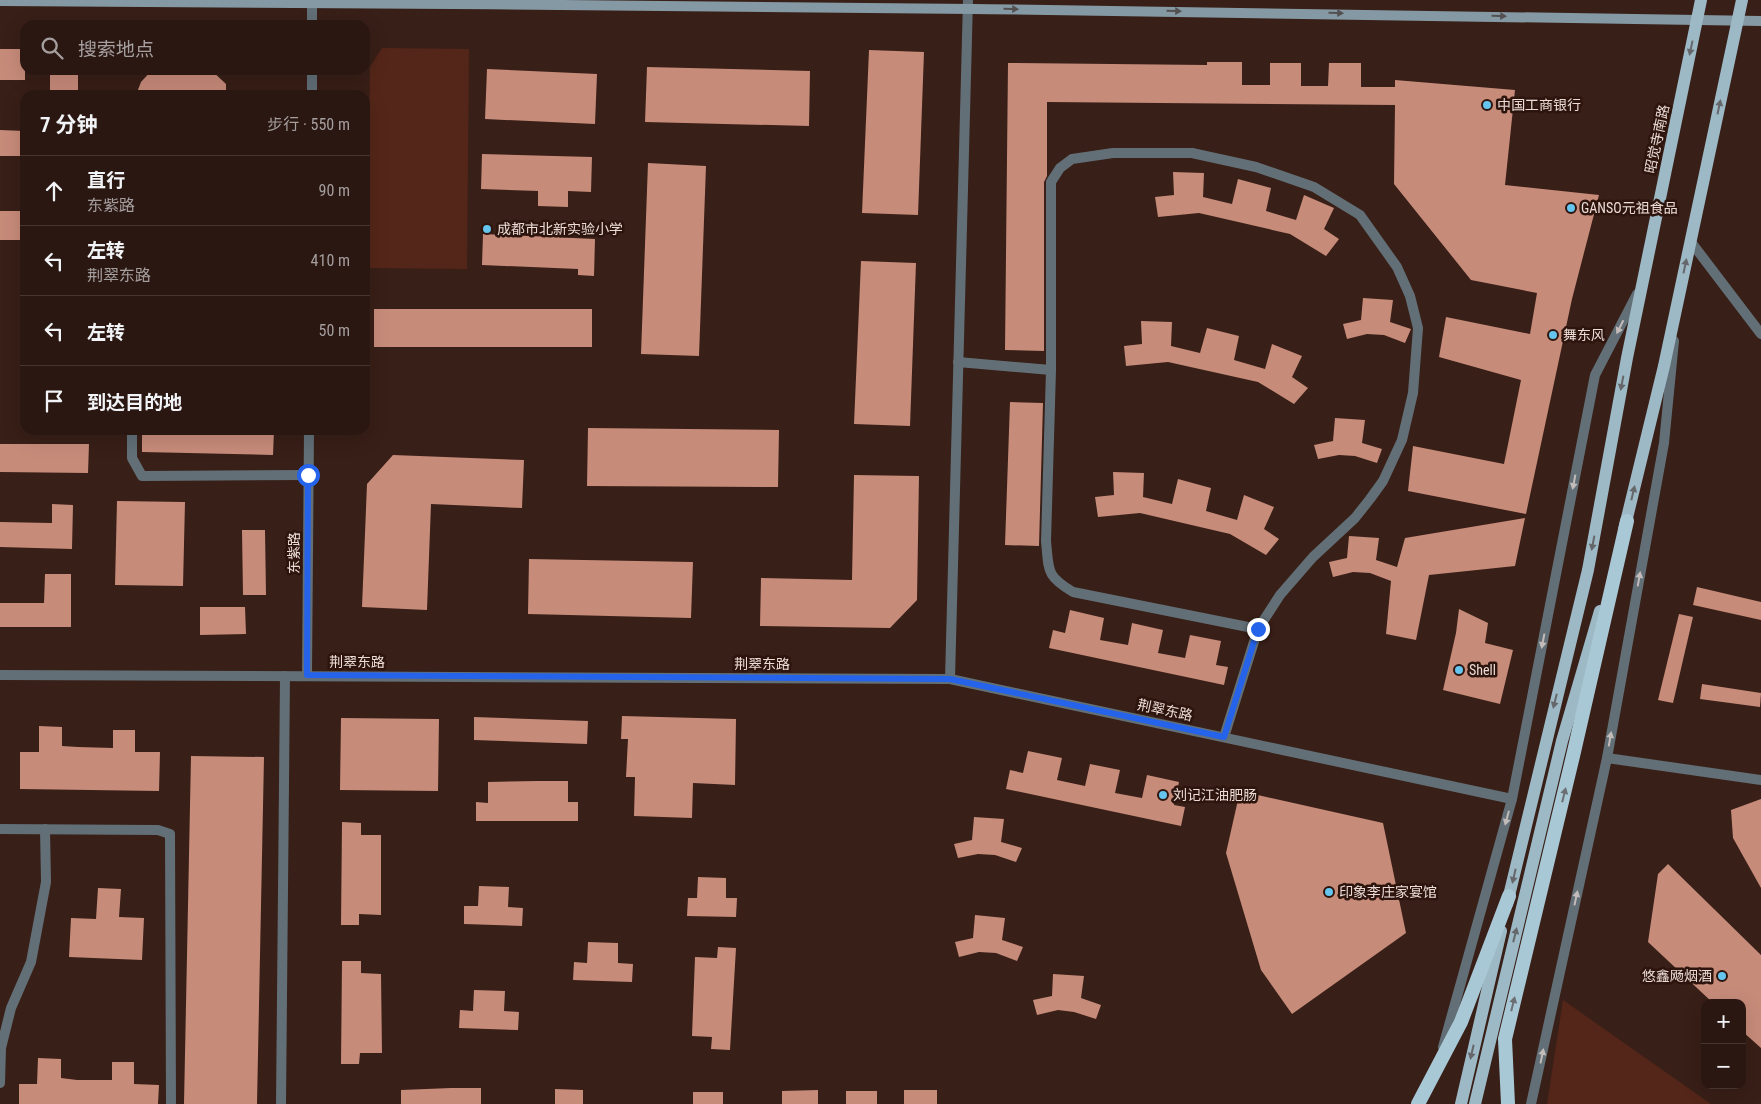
<!DOCTYPE html>
<html lang="zh">
<meta charset="utf-8">
<style>
body{margin:0;font-family:"Roboto Condensed","Noto Sans SC",sans-serif;background:#32201a;color:#f1f3f6}
.controls{position:absolute;right:15px;bottom:15px;display:grid;overflow:hidden;border-radius:10px;box-shadow:0 5px 20px #0002}
.controls button{width:45px;height:45px;display:grid;place-items:center;padding:0;border:0;border-bottom:1px solid #463631;background:#2a1711;color:#f1f3f6;font:25px sans-serif}
.stop{position:absolute;width:15px;height:15px;margin:-11px;border:4px solid #2563eb;border-radius:50%;background:#fff}
.stop.end{background:#2563eb;border-color:#fff;box-shadow:0 1px 5px #0008}
.list{margin:0;padding:0;list-style:none}
h2{display:flex;justify-content:space-between;align-items:center;height:65px;margin:0;padding:0 20px;font-size:21px}
h2 small{font-size:16px;font-weight:400;color:#a59f9f}
.list li{display:grid;grid-template-columns:32px 1fr auto;gap:15px;align-items:center;box-sizing:border-box;height:70px;padding:0 20px;border-top:1px solid #463631}
.list b{display:block;font-size:19px;white-space:nowrap}
.list p{margin:0;font-size:16px;white-space:nowrap;color:#a59f9f}
.list em{font-size:16px;font-style:normal;color:#a59f9f}
.icon{flex:none;width:28px;height:28px;fill:none;stroke:currentColor;stroke-width:2;stroke-linecap:round;stroke-linejoin:round}
.map{position:relative;flex:none;width:1761px;height:1104px;overflow:hidden}
.search{position:absolute;background:#2a1711;box-shadow:0 5px 20px #0002;left:20px;top:20px;width:350px;height:55px;display:flex;align-items:center;gap:12px;box-sizing:border-box;padding:0 18px;border-radius:15px;color:#a59f9f;font-size:19px}
.panel{position:absolute;background:#2a1711;box-shadow:0 5px 20px #0002;left:20px;top:90px;width:350px;height:345px;border-radius:15px}
.map>svg:first-child{display:block}
.green{fill:#542619}
.building{fill:#c78b7a}
.lines{fill:none;stroke-linecap:round;stroke-linejoin:round}
.minor{stroke:#626f76;stroke-width:10}
.tertiary{stroke:#626f76;stroke-width:10}
.secondary{stroke:#8499a3;stroke-width:10}
.primary{stroke:#9db9c6;stroke-width:12}
.trunk{stroke:#a9c8d6;stroke-width:14}
.oneway{fill:#545051}
.oneway2{fill:#65676a}
.oneway3{fill:#c3bbb9}
.oneway4{fill:#6b6e72}
.route{stroke:#2563eb;stroke-width:6}
.poi-dot{fill:#65c5ef;stroke:#2d150e;stroke-width:2}
.labels{text-anchor:middle;dominant-baseline:central;stroke-width:5;stroke-linejoin:round;paint-order:stroke}
.poi-label{font-size:14px;fill:#ecdbd6;stroke:#2d150e;text-anchor:start}
.street-label{font-size:14px;fill:#ecdbd6;stroke:#2d150e}
</style>
<div class="map">
<svg width="1761" height="1104" viewBox="0 0 1761 1104">
<rect width="100%" height="100%" fill="#381f17"/>
<g class="green">
<polygon points="382,48 469,49 467,269 368,268 370,67"/>
<polygon points="1563,1000 1711,1104 1547,1104"/>
</g>
<g class="building">
<rect x="0" y="49" width="25" height="31"/>
<polygon points="869,50 924,52 918,215 862,213"/>
<polygon points="1207,62 1242,62 1242,85 1270,85 1270,63 1301,63 1301,86 1328,86 1329,63 1361,63 1361,87 1395,87 1395,80 1515,90 1505,185 1599,195 1572,299 1526,514 1408,491 1413,446 1504,464 1521,380 1439,357 1446,317 1530,334 1537,293 1471,280 1394,184 1395,105 1047,102 1047,176 1044,182 1044,351 1005,350 1008,63 1207,65"/>
<polygon points="647,67 810,71 809,126 645,122"/>
<polygon points="487,69 597,74 595,124 485,119"/>
<rect x="50" y="70" width="28" height="25"/>
<polygon points="152,70 211,70 226,84 226,95 136,95 141,82"/>
<polygon points="0,130 25,131 25,156 0,156"/>
<polygon points="482,154 592,157 591,192 568,191 568,207 538,206 538,191 481,189"/>
<polygon points="648,163 706,166 699,356 641,354"/>
<polygon points="1173,172 1204,173 1203,197 1232,204 1238,179 1271,188 1266,211 1296,220 1304,195 1334,208 1324,229 1339,239 1326,256 1290,234 1199,213 1158,217 1155,197 1174,195"/>
<rect x="0" y="211" width="25" height="29"/>
<polygon points="483,234 595,239 594,276 578,275 578,269 482,265"/>
<polygon points="861,261 916,263 910,426 854,424"/>
<polygon points="1363,298 1393,300 1390,322 1411,329 1405,343 1384,335 1367,334 1347,339 1343,324 1361,320"/>
<rect x="374" y="309" width="218" height="38"/>
<polygon points="1141,321 1172,322 1171,346 1200,353 1207,328 1239,336 1234,360 1265,369 1272,344 1302,356 1292,377 1308,388 1294,404 1258,382 1168,362 1126,366 1124,346 1142,344"/>
<polygon points="1010,402 1043,403 1039,546 1005,545"/>
<polygon points="1335,418 1365,420 1362,443 1382,449 1377,463 1355,456 1339,455 1318,459 1314,445 1333,441"/>
<polygon points="588,428 779,430 778,487 587,486"/>
<polygon points="142,430 274,430 273,455 142,452"/>
<polygon points="0,444 89,444 88,473 0,472"/>
<polygon points="393,455 524,460 522,508 431,504 427,610 362,607 367,484"/>
<polygon points="1113,472 1144,473 1143,497 1172,504 1178,479 1211,488 1206,511 1237,520 1244,495 1274,507 1264,529 1279,539 1266,555 1230,534 1140,513 1098,517 1095,497 1114,495"/>
<polygon points="854,475 919,476 917,600 890,628 760,626 761,578 852,580"/>
<polygon points="117,501 185,502 183,586 115,585"/>
<polygon points="52,504 73,505 72,549 0,547 0,522 52,523"/>
<polygon points="1525,518 1515,566 1429,575 1416,640 1386,634 1391,581 1370,573 1353,572 1333,577 1329,562 1347,558 1349,536 1379,538 1376,560 1397,567 1405,538"/>
<polygon points="242,530 265,530 266,595 243,595"/>
<polygon points="529,559 693,562 691,618 528,614"/>
<polygon points="45,574 71,574 71,627 0,627 0,603 44,603"/>
<polygon points="1697,587 1761,602 1761,620 1693,605"/>
<polygon points="200,607 245,607 246,634 200,635"/>
<polygon points="1459,609 1488,623 1485,643 1513,650 1500,704 1443,690 1456,633"/>
<polygon points="1070,610 1104,618 1100,640 1128,645 1132,623 1163,630 1158,653 1185,658 1190,635 1221,641 1216,665 1228,667 1224,685 1049,648 1053,630 1065,633"/>
<polygon points="1679,614 1693,617 1673,703 1658,700"/>
<polygon points="1702,684 1761,693 1760,707 1700,699"/>
<polygon points="622,716 736,719 735,785 693,783 692,818 634,816 635,777 626,777 628,739 621,739"/>
<polygon points="474,717 588,721 587,744 474,740"/>
<polygon points="341,718 439,719 438,791 340,790"/>
<polygon points="39,726 62,727 62,746 78,747 113,748 113,730 135,730 135,752 160,752 159,791 20,789 20,752 39,752"/>
<polygon points="1028,751 1062,758 1057,780 1085,786 1090,764 1120,770 1115,793 1142,798 1147,775 1179,782 1174,805 1185,807 1181,826 1006,789 1010,770 1023,773"/>
<polygon points="191,756 264,757 257,1104 184,1104"/>
<polygon points="538,781 568,781 568,802 578,802 578,821 476,821 476,802 488,803 488,782"/>
<polygon points="1240,791 1383,823 1406,933 1292,1014 1261,970 1226,853"/>
<polygon points="1761,799 1761,888 1733,838 1731,810"/>
<polygon points="974,817 1004,819 1001,842 1022,848 1016,862 995,855 978,854 958,858 954,844 972,840"/>
<polygon points="342,822 361,823 361,835 381,835 381,915 359,914 359,925 341,925"/>
<polygon points="1668,864 1761,955 1761,1048 1742,1031 1742,1003 1713,1003 1648,942 1658,874"/>
<polygon points="698,877 726,878 726,898 737,898 736,917 687,916 688,898 697,898"/>
<polygon points="479,886 509,887 508,907 523,908 522,926 464,924 464,906 478,906"/>
<polygon points="98,888 121,889 119,917 144,918 142,960 69,957 71,918 96,919"/>
<polygon points="975,915 1005,918 1002,940 1023,947 1017,961 996,953 979,952 959,957 955,942 973,938"/>
<polygon points="588,942 618,943 618,963 633,964 632,982 573,980 574,962 587,963"/>
<polygon points="718,947 736,948 730,1050 711,1049 712,1037 692,1036 695,957 717,958"/>
<polygon points="342,961 361,961 361,973 381,974 382,1053 360,1053 359,1064 341,1064"/>
<polygon points="1053,974 1084,976 1081,998 1101,1005 1096,1019 1074,1012 1058,1010 1037,1015 1033,1000 1052,996"/>
<polygon points="474,990 505,991 504,1011 519,1012 518,1030 459,1028 460,1010 473,1011"/>
<polygon points="38,1058 61,1059 61,1078 77,1080 112,1080 112,1062 134,1062 134,1084 159,1085 158,1104 19,1104 19,1084 37,1084"/>
<polygon points="451,1088 481,1088 481,1104 401,1104 401,1090"/>
<polygon points="555,1089 583,1090 583,1104 555,1104"/>
<polygon points="818,1090 818,1104 782,1104 782,1091"/>
<rect x="904" y="1090" width="33" height="14"/>
<rect x="846" y="1091" width="31" height="13"/>
<rect x="693" y="1092" width="30" height="12"/>
</g>
<g class="lines">
<g class="minor">
<polyline points="312,0 312,25"/>
<polyline points="312,95 312,70"/>
<polyline points="1691,242 1761,334"/>
<polyline points="958,362 1051,370"/>
<polyline points="132,430 132,458 142,476 308,475"/>
<polyline points="0,675 950,679 1512,799"/>
<polyline points="307,675 309,430"/>
<polyline points="950,679 968,0"/>
<path d="M1224 737 1258 629 1280 595 1313 557 1355 518 1370 499 1383 481 1402 440 1413 393 1418 328 1410 296 1397 267 1360 215 1314 187 1256 167 1192 153H1113L1072 159 1060 168 1051 182V370L1046 541C1049 571 1046 576 1073 592L1258 629"/>
<polyline points="1607,758 1761,780"/>
<polyline points="0,829 158,830 170,834 171,1104"/>
<polyline points="0,1083 1,1048 11,1008 31,962 46,882 45,829"/>
<polyline points="281,1104 285,676"/>
</g>
<g class="tertiary">
<polyline points="1443,1047 1512,799 1595,375 1637,294"/>
<polyline points="1531,1104 1607,758 1664,443 1674,341"/>
</g>
<path class="secondary" d="M0 1C324 3 649 5 973 9 1236 12 1499 17 1761 21"/>
<g class="primary">
<polyline points="1624,530 1664,366 1742,0"/>
<polyline points="1507,904 1588,570 1627,358 1701,0"/>
<polyline points="1461,1104 1501,931"/>
<polyline points="1475,1104 1562,741 1600,611"/>
</g>
<g class="trunk">
<polyline points="1418,1104 1461,1022 1509,896"/>
<polyline points="1508,1104 1505,1039 1573,756 1627,521"/>
</g>
</g>
<defs><path id="oneway-solid" d="M-6-.8H1V-3.2L6.5 0L1 3.2V.8H-6Z" transform="scale(1.25)"/></defs>
<g class="oneway">
<use href="#oneway-solid" transform="translate(1011 9) rotate(1)"/>
<use href="#oneway-solid" transform="translate(1174 11) rotate(1)"/>
<use href="#oneway-solid" transform="translate(1336 13) rotate(1)"/>
<use href="#oneway-solid" transform="translate(1499 16) rotate(2)"/>
</g>
<g class="oneway2">
<use href="#oneway-solid" transform="translate(1691 48) rotate(102)"/>
<use href="#oneway-solid" transform="translate(1719 107) rotate(-78)"/>
<use href="#oneway-solid" transform="translate(1685 266) rotate(-78)"/>
<use href="#oneway-solid" transform="translate(1622 383) rotate(101)"/>
<use href="#oneway-solid" transform="translate(1633 493) rotate(-77)"/>
<use href="#oneway-solid" transform="translate(1593 543) rotate(101)"/>
<use href="#oneway-solid" transform="translate(1555 701) rotate(104)"/>
<use href="#oneway-solid" transform="translate(1514 876) rotate(103)"/>
<use href="#oneway-solid" transform="translate(1515 935) rotate(-76)"/>
<use href="#oneway-solid" transform="translate(1472 1052) rotate(103)"/>
</g>
<g class="oneway3">
<use href="#oneway-solid" transform="translate(1620 327) rotate(117)"/>
<use href="#oneway-solid" transform="translate(1574 482) rotate(101)"/>
<use href="#oneway-solid" transform="translate(1639 579) rotate(-80)"/>
<use href="#oneway-solid" transform="translate(1543 641) rotate(101)"/>
<use href="#oneway-solid" transform="translate(1610 739) rotate(-80)"/>
<use href="#oneway-solid" transform="translate(1507 818) rotate(105)"/>
<use href="#oneway-solid" transform="translate(1576 898) rotate(-78)"/>
<use href="#oneway-solid" transform="translate(1542 1056) rotate(-78)"/>
</g>
<g class="oneway4">
<use href="#oneway-solid" transform="translate(1564 795) rotate(-76)"/>
<use href="#oneway-solid" transform="translate(1513 1004) rotate(-76)"/>
</g>
<g class="lines">
<polyline class="route" points="308,475 307,675 950,679 1224,737 1258,629"/>
</g>
<g class="poi-dot">
<circle cx="1487" cy="105" r="5"/>
<circle cx="1571" cy="208" r="5"/>
<circle cx="487" cy="229" r="5"/>
<circle cx="1553" cy="335" r="5"/>
<circle cx="1459" cy="670" r="5"/>
<circle cx="1163" cy="795" r="5"/>
<circle cx="1329" cy="892" r="5"/>
<circle cx="1722" cy="976" r="5"/>
</g>
<g class="labels">
<g class="poi-label">
<text x="1497" y="105">中国工商银行</text>
<text x="1581" y="208">GANSO元祖食品</text>
<text x="497" y="229">成都市北新实验小学</text>
<text x="1563" y="335">舞东风</text>
<text x="1469" y="670">Shell</text>
<text x="1173" y="795">刘记江油肥肠</text>
<text x="1339" y="892">印象李庄家宴馆</text>
<text x="1712" y="976" text-anchor="end">悠鑫飏烟酒</text>
</g>
<g class="street-label">
<text transform="translate(1657 139) rotate(-78)">昭觉寺南路</text>
<text transform="translate(294 553) rotate(-90)">东紫路</text>
<text x="357" y="662">荆翠东路</text>
<text x="762" y="664">荆翠东路</text>
<text transform="translate(1165 710) rotate(12)">荆翠东路</text>
</g>
</g>
</svg>
<div class="controls">
<button>+</button>
<button>−</button>
</div>
<div class="stop" style="left:308px;top:475px"></div>
<div class="stop end" style="left:1258px;top:629px"></div>
<div class="search"><svg class="icon" aria-label="search" viewBox="0 0 24 24"><circle cx="10" cy="10" r="6"/><path d="M15 15l6 6"/></svg>搜索地点</div>
<section class="panel">
<h2>7 分钟<small>步行 · 550 m</small></h2>
<ul class="list">
<li><svg class="icon" aria-label="ahead" viewBox="0 0 24 24"><path d="M12 20V5M6 11l6-6 6 6"/></svg><div><b>直行</b><p>东紫路</p></div><em>90 m</em></li>
<li><svg class="icon" aria-label="left" viewBox="0 0 24 24"><path d="M17 20v-9H6M10 6l-5 5 5 5"/></svg><div><b>左转</b><p>荆翠东路</p></div><em>410 m</em></li>
<li><svg class="icon" aria-label="left" viewBox="0 0 24 24"><path d="M17 20v-9H6M10 6l-5 5 5 5"/></svg><div><b>左转</b></div><em>50 m</em></li>
<li><svg class="icon" aria-label="arrive" viewBox="0 0 24 24"><path d="M6 21V4h12l-3 4 3 4H6"/></svg><div><b>到达目的地</b></div></li>
</ul>
</section>
</div>
